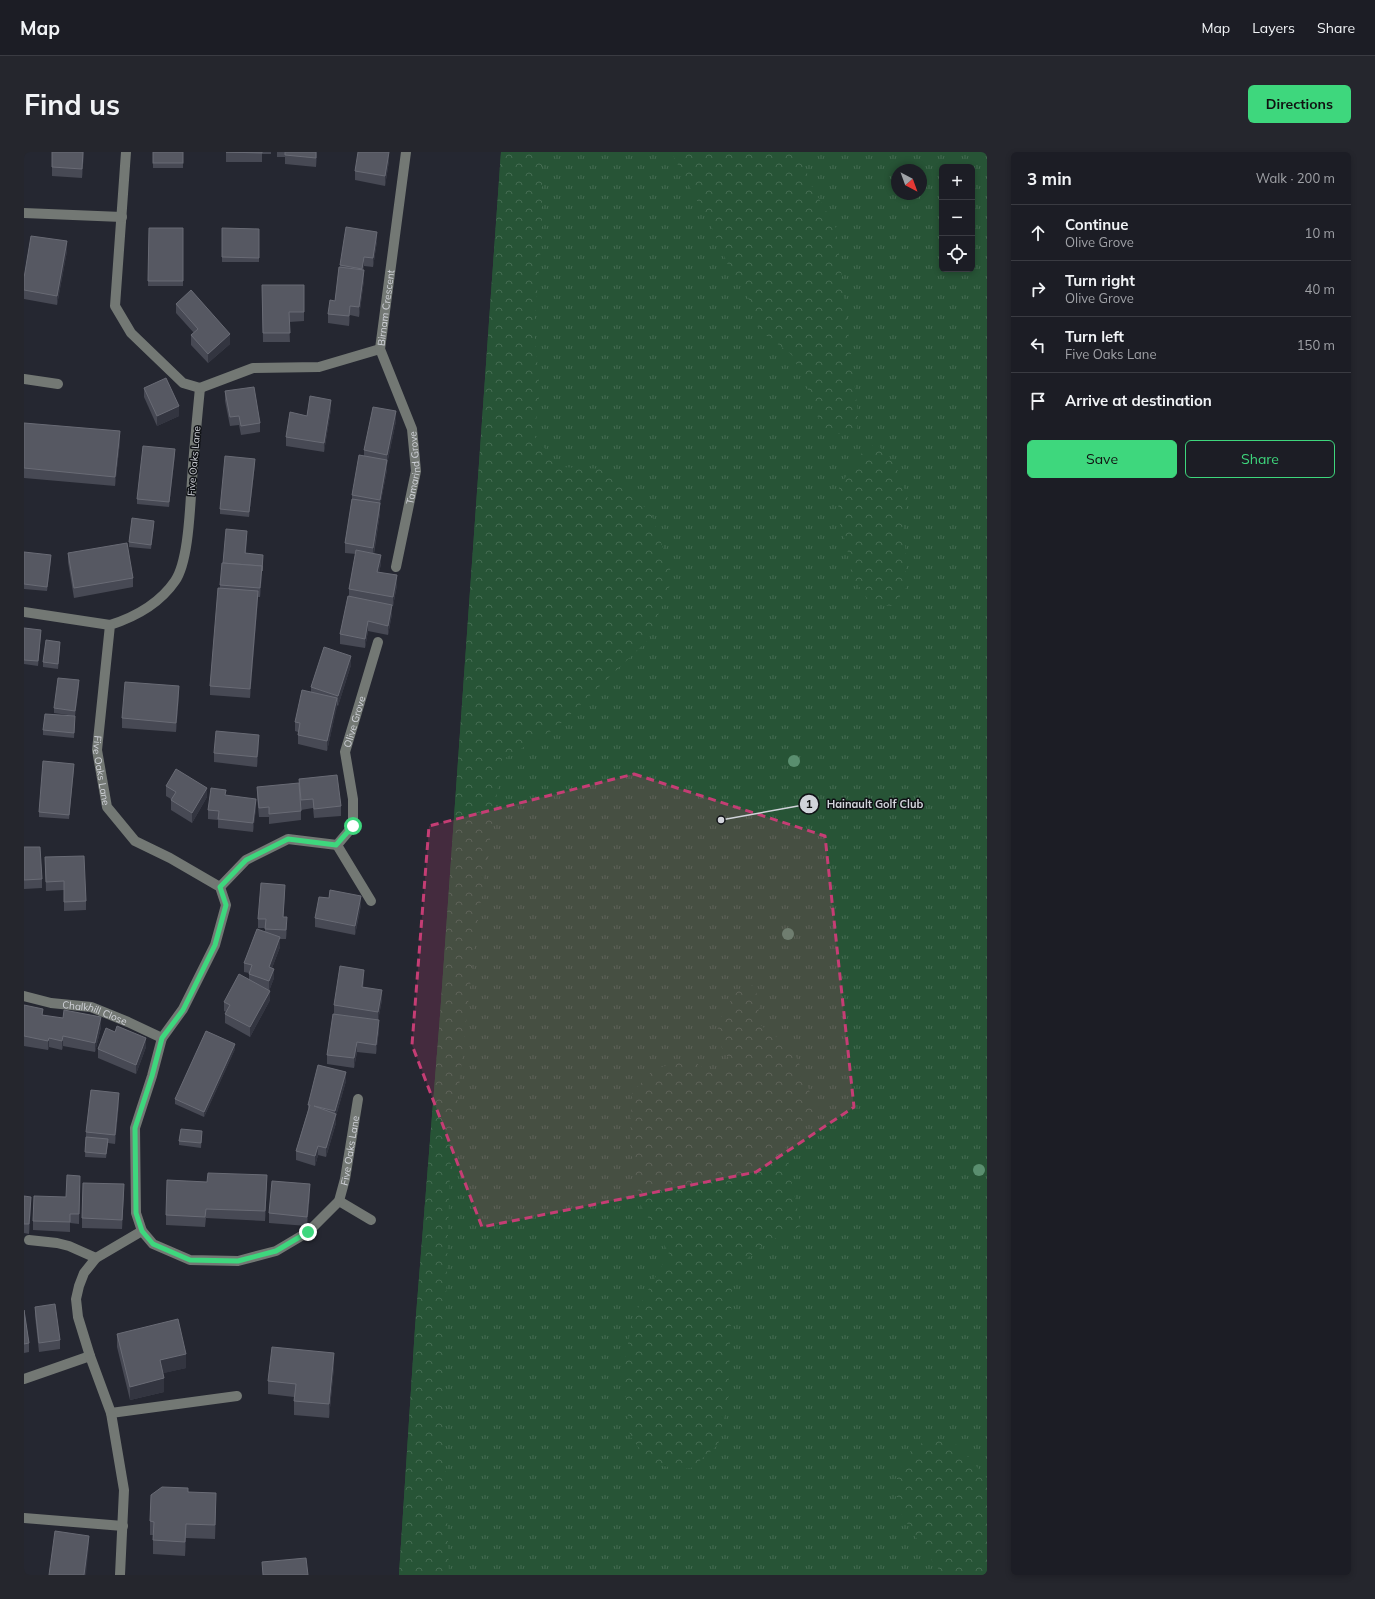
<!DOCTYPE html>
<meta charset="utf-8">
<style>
body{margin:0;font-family:Mulish,sans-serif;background:#25262d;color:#f1f3f6}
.controls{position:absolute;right:12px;top:12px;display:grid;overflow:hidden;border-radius:6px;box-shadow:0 2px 6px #0003}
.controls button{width:36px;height:36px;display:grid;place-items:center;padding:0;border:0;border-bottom:1px solid #3a3b42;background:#1c1d25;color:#f1f3f6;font:20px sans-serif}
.compass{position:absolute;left:867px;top:12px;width:36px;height:36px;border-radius:50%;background:#1c1d25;box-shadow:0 2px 6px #0003;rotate:139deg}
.stop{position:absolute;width:12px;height:12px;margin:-9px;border:3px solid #3ed77d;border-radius:50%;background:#fff}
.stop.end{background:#3ed77d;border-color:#fff;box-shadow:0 1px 4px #0008}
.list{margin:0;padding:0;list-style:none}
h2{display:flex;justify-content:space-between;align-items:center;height:52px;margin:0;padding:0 16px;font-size:17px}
h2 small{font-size:13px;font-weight:400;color:#a0a2a7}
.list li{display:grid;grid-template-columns:26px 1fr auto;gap:12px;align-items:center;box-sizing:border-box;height:56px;padding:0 16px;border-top:1px solid #3a3b42}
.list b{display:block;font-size:15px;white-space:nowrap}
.list p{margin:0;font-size:13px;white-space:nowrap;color:#a0a2a7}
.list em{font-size:13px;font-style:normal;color:#a0a2a7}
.actions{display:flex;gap:8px;padding:12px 16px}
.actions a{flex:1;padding:9px 0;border:1px solid #3ed77d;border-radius:6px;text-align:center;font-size:14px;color:#3ed77d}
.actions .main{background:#3ed77d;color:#111}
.icon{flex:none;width:22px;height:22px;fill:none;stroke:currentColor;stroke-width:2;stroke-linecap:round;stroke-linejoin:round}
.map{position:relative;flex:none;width:963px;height:1423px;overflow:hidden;border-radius:6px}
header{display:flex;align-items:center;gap:24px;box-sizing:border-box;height:56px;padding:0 20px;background:#1c1d25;border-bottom:1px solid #3a3b42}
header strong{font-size:19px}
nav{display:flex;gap:22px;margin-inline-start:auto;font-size:14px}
.intro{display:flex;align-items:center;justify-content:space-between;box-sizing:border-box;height:96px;padding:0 24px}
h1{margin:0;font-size:28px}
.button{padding:10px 18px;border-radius:6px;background:#3ed77d;color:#111;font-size:14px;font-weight:700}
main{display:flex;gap:24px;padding:0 24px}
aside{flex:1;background:#1c1d25;border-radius:6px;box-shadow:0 2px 6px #0003}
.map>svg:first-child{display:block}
.grass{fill:url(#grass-tufts);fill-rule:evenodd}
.forest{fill:url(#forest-crowns)}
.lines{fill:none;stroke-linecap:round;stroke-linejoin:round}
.minor{stroke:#737874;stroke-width:10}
.tree{fill:#5a8e6f}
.wall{fill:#474954}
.shaded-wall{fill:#333540}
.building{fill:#565862;stroke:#696b75}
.route{stroke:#3ed77d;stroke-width:5}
.marked{fill:#c53d74;fill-opacity:0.2;stroke:#c53d74;stroke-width:3;stroke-dasharray:8 5;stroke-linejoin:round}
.labels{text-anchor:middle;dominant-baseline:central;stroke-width:3;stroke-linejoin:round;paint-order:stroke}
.street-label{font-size:10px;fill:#d1d3da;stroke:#0f1115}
.leader{fill:none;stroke:#d1d3da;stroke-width:1.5}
.callout-dot{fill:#d1d3da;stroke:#0f1115;stroke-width:1.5}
.mark-label{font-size:12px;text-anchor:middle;font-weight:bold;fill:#111}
.callout-label{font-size:11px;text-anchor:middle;font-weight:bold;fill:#d1d3da;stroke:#0f1115;stroke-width:3;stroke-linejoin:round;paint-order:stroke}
</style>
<header>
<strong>Map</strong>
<nav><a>Map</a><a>Layers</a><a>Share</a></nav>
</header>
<div class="intro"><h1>Find us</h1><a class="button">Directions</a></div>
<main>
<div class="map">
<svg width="963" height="1423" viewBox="0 0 963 1423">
<defs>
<pattern id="grass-tufts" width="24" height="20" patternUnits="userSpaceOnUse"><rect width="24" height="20" fill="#275436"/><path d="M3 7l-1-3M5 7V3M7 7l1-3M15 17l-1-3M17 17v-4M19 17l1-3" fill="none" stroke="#456c52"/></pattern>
<pattern id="forest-crowns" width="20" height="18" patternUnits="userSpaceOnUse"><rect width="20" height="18" fill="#275436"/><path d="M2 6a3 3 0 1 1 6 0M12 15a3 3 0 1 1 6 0" fill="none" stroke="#456c52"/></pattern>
</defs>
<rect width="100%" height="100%" fill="#252731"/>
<path class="grass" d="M477 0H963V1423H375L391 1176 416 864ZM918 15H948V117H918ZM873 18H897V42H873Z"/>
<g class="forest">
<polygon points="477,0 518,0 518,82 510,176 516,239 510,284 537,315 579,317 627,361 649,426 624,488 532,576 478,608 451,788 426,1017 419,1242 425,1423 375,1423 391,1176 416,864"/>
<polygon points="647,0 776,0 787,33 812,76 834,262 833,279 814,282 798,275 778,222 767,202 736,179 722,139 705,115 688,76"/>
<polygon points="852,291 872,314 884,347 879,369 882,407 882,436 869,454 847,452 828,424 823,395 814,365 815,335 837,302"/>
<polygon points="730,833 736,854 731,869 769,897 782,928 792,961 762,994 768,1032 777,1074 742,1091 720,1109 708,1135 704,1250 694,1293 666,1317 628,1313 606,1284 599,1218 609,1165 645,1101 616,1052 606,991 608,941 629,918 664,906 690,923 708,911 698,896 692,882 699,860 715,837"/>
<polygon points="905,1287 933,1293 963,1326 963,1423 919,1423 900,1398 873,1355 873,1321 888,1297"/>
</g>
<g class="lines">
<g class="minor">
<polyline points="102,0 91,154 107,181 159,231 176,236"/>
<polyline points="0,61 98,65"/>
<polyline points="0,227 34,232"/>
<path id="s1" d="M176 236C173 267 170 297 168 328 166 353 165 409 151 429 136 451 111 465 86 473L73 598 83 655 111 689 146 706 196 735 202 753 191 793 159 857 138 886 128 924 111 976 112 1061 118 1079 129 1092 166 1108 214 1109 252 1099 284 1080 315 1049 321 1027 334 947"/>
<polyline points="176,236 229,216 295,215 356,197"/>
<path id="s2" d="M372 415 392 319 388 277 356 197 382 0"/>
<polyline points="0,460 86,473"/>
<polyline points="313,693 347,749"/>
<path id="s3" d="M196 735 222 708 264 687 313 693 329 674V647L321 600 354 490"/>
<path id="s4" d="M0 844 27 851 67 855 104 870 138 886"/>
<polyline points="315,1049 347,1068"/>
<polyline points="5,1088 33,1091 45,1094 72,1106"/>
<polyline points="0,1227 66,1204"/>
<polyline points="87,1261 213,1244"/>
<polyline points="0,1366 99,1374"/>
<polyline points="96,1423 100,1338 87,1261 66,1204 54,1165 52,1147 55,1134 60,1121 72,1106 118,1079"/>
</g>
</g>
<g class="tree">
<circle cx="770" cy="609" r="6"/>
<circle cx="764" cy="782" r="6"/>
<circle cx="955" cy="1018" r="6"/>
</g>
<g class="wall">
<polygon points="60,0 58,26 28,24 28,15"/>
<rect x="129" y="0" width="30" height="16"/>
<polygon points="202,0 247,0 247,2 238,2 238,10 202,10"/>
<polygon points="253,0 293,0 292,15 261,12 261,5 253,5"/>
<polygon points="365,9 361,34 331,28 331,19"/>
<polygon points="125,76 159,76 159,134 124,134"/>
<polygon points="198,76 235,77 235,110 198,110"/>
<polygon points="353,89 349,115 340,114 339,118 340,128 335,165 326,163 325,174 304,171 304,162 311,149 316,113"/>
<polygon points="43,99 33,153 0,147 0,126"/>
<polygon points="238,133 280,133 280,169 265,170 266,190 239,190"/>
<polygon points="152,152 206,192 184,211 167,193 167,183 170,181 152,161"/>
<polygon points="120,236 155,264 133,274 120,245"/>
<polygon points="201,239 236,271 236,280 217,283 215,273 206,274 201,249"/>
<polygon points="307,257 300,300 262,294 262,285 283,264"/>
<polygon points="372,269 363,312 363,318 356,354 356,361 350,402 357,412 355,420 373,433 369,454 368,454 368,462 364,483 344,479 341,496 316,492 316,482 325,444 325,437 332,402 321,401 321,391 328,350 328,343 340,304 340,298"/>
<polygon points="0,271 96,289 91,334 0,326"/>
<polygon points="151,302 145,355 113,352 113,347"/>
<polygon points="231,312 225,365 196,362 196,357"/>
<polygon points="130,373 127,397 105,395 105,390"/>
<polygon points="223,384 222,401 239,408 236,445 234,445 226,546 186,543 186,534 196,433"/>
<polygon points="0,400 27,408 23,439 0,437"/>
<polygon points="44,401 109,426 109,435 50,446 44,410"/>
<polygon points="0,476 17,482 14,514 0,512"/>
<polygon points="36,495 34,517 19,515 19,510"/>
<polygon points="327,513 314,554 313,553 303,599 274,592 274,580 271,579 271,570 287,540 287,535"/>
<polygon points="55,533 51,564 30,561 30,556"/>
<polygon points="155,543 152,580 98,576 98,566"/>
<polygon points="51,569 50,586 19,583 19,578"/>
<polygon points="235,592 233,615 190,610 190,601"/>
<polygon points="50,617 45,667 15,665 15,660"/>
<polygon points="275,627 317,654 317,664 290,666 289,656 277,658 275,637"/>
<polygon points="142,634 183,645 168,671 147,658 147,647 142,644"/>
<polygon points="233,635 277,659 277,668 245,672 245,665 235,665 233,644"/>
<polygon points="202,643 232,656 229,680 194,676 194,668 184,667 184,658"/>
<polygon points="0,695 18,727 18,736 0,737"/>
<polygon points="21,705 62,749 62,758 40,759 40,738 22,739"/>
<polygon points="261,742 259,765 263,774 262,787 256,787 256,795 248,816 250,826 245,839 246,848 226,885 201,871 201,862 202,860 200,859 200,850 225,827 225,821 220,820 220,811 241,780 241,776 234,776 234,767"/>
<polygon points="305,746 337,753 331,783 291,775 291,766"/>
<polygon points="340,827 339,835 358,848 354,868 355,878 352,902 333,900 330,916 303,912 303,903 310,862 310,853"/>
<polygon points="0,853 19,863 77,875 71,900 39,894 38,898 25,895 24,898 0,894"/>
<polygon points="122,895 112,922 74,906 74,897"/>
<polygon points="211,897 180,965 151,952 151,947"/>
<polygon points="322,929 312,964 312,971 302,1005 294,1003 291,1014 272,1008 272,999 284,958 284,953"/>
<polygon points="95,950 91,992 84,991 82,1006 61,1005 62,980"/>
<polygon points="178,983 177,996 155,993 155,989"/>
<polygon points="56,1033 55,1072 46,1071 46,1080 9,1078 9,1069 42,1045"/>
<polygon points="243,1033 241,1069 182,1066 181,1075 142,1073 142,1063"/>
<polygon points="100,1042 98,1077 58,1076 58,1066"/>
<polygon points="286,1042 283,1074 245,1071 245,1061"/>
<polygon points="0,1044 7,1054 5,1082 0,1081"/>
<polygon points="11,1155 36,1188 36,1197 15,1200 11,1164"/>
<polygon points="0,1158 5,1191 5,1200 0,1201"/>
<polygon points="93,1182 162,1216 139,1221 140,1240 106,1248 93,1195"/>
<polygon points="310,1215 305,1266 270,1263 270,1245 244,1242 244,1229"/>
<polygon points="164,1340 192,1355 191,1387 162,1386 161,1404 129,1402 129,1383 126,1383 126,1369"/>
</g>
<g class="shaded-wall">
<polygon points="59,0 60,0 58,26 58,17"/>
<polygon points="292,0 293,0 292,15"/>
<polygon points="365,0 365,9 361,34 361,24"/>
<polygon points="353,80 353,89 349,115 349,106"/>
<polygon points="43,89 43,99 33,153 33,144"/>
<polygon points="340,105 340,114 338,126 338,117"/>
<polygon points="340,118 340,128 335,165 335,155"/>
<polygon points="326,154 326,163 325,174 325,164"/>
<polygon points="206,182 206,192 184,211 184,202"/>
<polygon points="307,248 307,257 300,300 300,291"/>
<polygon points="155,254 155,264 133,274 133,264"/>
<polygon points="372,259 372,269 363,312 363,303"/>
<polygon points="96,279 96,289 91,334 91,325"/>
<polygon points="151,297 151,302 145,355 145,350"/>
<polygon points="231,307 231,312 225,365 225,360"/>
<polygon points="363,308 363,318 356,354 356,361 349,405 349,396 356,356 356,348"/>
<polygon points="130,369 130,373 127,397 127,393"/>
<polygon points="27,403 27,408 23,439 23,435"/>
<polygon points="357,403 357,412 353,429 353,420"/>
<polygon points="238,414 238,424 236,445 236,436"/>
<polygon points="373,423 373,433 369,454 369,445"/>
<polygon points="234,439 234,449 226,546 226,537"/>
<polygon points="368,453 368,462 364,483 364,474"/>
<polygon points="344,469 344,479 341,496 341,487"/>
<polygon points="327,504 327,513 314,554 314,544"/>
<polygon points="55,528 55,533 51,564 51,559"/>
<polygon points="155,534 155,543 152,580 152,571"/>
<polygon points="313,546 313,555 303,599 303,589"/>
<polygon points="235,583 235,592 233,615 233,605"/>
<polygon points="50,612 50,617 45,667 45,663"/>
<polygon points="183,636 183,645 168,671 168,661"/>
<polygon points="232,647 232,656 229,680 229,671"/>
<polygon points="261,733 261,742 259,774 259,765"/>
<polygon points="337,744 337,753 331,783 331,774"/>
<polygon points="263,765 263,774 262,787 262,778"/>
<polygon points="256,785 256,795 245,824 245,815"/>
<polygon points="250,817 250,826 245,839 245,829"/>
<polygon points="340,818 340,827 338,844 338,835"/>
<polygon points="358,838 358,848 354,869 354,860"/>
<polygon points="246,839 246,848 226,885 226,875"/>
<polygon points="77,865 77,875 71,900 71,891"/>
<polygon points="355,868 355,878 352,902 352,893"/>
<polygon points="39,884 39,894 38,898 38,889"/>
<polygon points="25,886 25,895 24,898 24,889"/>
<polygon points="122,886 122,895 112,922 112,913"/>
<polygon points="333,890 333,900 330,916 330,906"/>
<polygon points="211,892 211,897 180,965 180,960"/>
<polygon points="322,920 322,929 312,964 312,971 302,1005 302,996 311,966 311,959"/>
<polygon points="95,941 95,950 91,992 91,983"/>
<polygon points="294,994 294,1003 291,1014 291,1004"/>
<polygon points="243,1023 243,1033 241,1069 241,1059"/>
<polygon points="286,1032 286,1042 283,1074 283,1065"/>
<polygon points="7,1045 7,1054 5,1082 5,1072"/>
<polygon points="310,1201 310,1215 305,1266 305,1252"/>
<polygon points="162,1202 162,1216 136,1222 136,1208"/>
<polygon points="140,1226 140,1240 106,1248 106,1235"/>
<polygon points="192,1341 192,1355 191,1387 191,1373"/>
<polygon points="162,1372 162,1386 161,1404 161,1390"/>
<polygon points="65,1384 65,1393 62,1423 60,1423"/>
</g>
<g class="building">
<polygon points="28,0 59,0 58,17 28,15"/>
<rect x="129" y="0" width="30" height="11"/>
<polygon points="202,0 238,0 238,1"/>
<polygon points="261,0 292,0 292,6 261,3"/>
<polygon points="334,0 365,0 361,24 331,19"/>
<polygon points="322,75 353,80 349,106 340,105 338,117 316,113"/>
<polygon points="125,76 159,76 159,129 124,129"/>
<polygon points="198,76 235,77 235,106 198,105"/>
<polygon points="7,84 43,89 33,144 0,138 0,126"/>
<polygon points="315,115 340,118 335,155 326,154 325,164 304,162 306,148 311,149"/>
<polygon points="238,133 280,133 280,160 265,160 266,181 239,181"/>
<polygon points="167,138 206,182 184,202 167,183 174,177 152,152"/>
<polygon points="142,226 155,254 133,264 120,236"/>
<polygon points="230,235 236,271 217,274 215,264 206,265 201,239"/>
<polygon points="286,244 307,248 300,291 262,285 266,260 283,264"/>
<polygon points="349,255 372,259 363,303 340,298"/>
<polygon points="0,271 96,279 91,325 0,316"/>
<polygon points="119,294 151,297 145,350 113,347"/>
<polygon points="335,303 363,308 356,348 328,343"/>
<polygon points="201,304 231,307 225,360 196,357"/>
<polygon points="328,347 356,351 349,396 321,391"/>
<polygon points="108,366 130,369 127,393 105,390"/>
<polygon points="202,377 223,379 221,401 239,403 238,419 238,414 199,411"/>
<polygon points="103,391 109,426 50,436 44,401"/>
<polygon points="332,398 357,403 353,420 373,423 369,445 325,437"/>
<polygon points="0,400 27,403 23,435 0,432"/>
<polygon points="198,411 238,414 236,436 196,433"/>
<polygon points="194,436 234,439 226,537 186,534"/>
<polygon points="324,444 368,453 364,474 344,469 341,487 316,482"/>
<polygon points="0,476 17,478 14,509 0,508"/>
<polygon points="22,488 36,490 34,512 19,510"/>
<polygon points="300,495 327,504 314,544 287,535"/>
<polygon points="34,526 55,528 51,559 30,556"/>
<polygon points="101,530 155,534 152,571 98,566"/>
<polygon points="278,538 313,546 303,589 274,583 276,571 271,570"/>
<polygon points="21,562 51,564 50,581 19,578"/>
<polygon points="192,579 235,583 233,605 190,601"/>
<polygon points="19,609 50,612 45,663 15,660"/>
<polygon points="152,617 183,636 168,661 147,648 152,640 142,634"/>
<polygon points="313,623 317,654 290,657 289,647 277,648 275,627"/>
<polygon points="275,631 277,659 245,662 245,655 235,656 233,635"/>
<polygon points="187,636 202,638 201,643 232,647 229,671 194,667 195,659 184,658"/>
<polygon points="0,695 16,695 18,727 0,728"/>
<polygon points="60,704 62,749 40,750 40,729 22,730 21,705"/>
<polygon points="237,731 261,733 259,765 263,765 262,778 241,777 242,767 234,767"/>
<polygon points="306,738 337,744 331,774 291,766 295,745 305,746"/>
<polygon points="233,777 256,785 245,815 250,817 245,829 225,822 228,813 220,811"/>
<polygon points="316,814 340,818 338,835 358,838 354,860 310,853"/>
<polygon points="215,822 246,839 226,875 201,862 206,853 200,850"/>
<polygon points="0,853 19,857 18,863 39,866 40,858 77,865 71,891 39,884 38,889 25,886 24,889 0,884"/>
<polygon points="309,862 355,868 352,893 333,890 330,906 303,903"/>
<polygon points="93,874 122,886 112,913 74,897 82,876 91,880"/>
<polygon points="182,879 211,892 180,960 151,947"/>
<polygon points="294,913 322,920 311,959 290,954 312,962 302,996 294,994 291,1004 272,999 286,953 284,953"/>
<polygon points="67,938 95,941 91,983 62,980"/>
<polygon points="157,977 178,979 177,991 155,989"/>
<polygon points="62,985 84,987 82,1002 61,1000"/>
<polygon points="184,1021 243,1023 241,1059 182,1057 181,1065 142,1063 143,1028 183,1030"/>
<polygon points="43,1023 56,1024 55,1062 46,1062 46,1070 9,1069 10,1044 42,1045"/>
<polygon points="248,1029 286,1032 283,1065 245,1061"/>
<polygon points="59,1031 100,1032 98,1068 58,1066"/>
<polygon points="0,1044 7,1045 5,1072 0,1072"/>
<polygon points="31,1152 36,1188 15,1191 11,1155"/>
<polygon points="0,1158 5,1191 0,1192"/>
<polygon points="154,1167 162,1202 136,1208 140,1226 106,1235 93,1182"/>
<polygon points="248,1195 310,1201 305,1252 270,1249 272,1232 244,1229"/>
<polygon points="138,1335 164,1336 164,1340 192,1341 191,1373 162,1372 161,1390 129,1388 130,1370 126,1369 127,1343"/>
<polygon points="31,1379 65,1384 60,1423 25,1423"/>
<polygon points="282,1406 284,1423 239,1423 238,1410"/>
</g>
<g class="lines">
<polyline class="route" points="284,1080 252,1099 214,1109 166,1108 129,1092 118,1079 112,1061 111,976 128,924 138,886 159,858 191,793 202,753 196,735 222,708 264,687 312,693 329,674"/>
</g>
<path class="marked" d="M610 622 801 684 830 955 732 1020 458 1075 388 893 405 674Z"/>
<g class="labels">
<g class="street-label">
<text stroke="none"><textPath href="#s2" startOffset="268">Birnam Crescent</textPath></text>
<text transform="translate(170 309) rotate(-85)">Five Oaks Lane</text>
<text stroke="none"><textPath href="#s2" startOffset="101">Tamarind Grove</textPath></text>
<text stroke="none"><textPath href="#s3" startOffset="265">Olive Grove</textPath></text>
<text stroke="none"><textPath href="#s1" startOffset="422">Five Oaks Lane</textPath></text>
<text stroke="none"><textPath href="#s4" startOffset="73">Chalkhill Close</textPath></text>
<text stroke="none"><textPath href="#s1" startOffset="1243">Five Oaks Lane</textPath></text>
</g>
</g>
<path class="leader" d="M697 668L785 652"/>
<g class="callout-dot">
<circle cx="697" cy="668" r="4"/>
<circle cx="785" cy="652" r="10"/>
</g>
<g class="mark-label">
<text x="785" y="656">1</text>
</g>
<g class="callout-label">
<text x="851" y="656">Hainault Golf Club</text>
</g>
</svg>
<div class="controls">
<button>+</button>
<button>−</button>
<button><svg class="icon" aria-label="locate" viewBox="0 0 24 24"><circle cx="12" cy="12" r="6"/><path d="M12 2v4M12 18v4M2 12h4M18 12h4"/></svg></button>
</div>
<svg class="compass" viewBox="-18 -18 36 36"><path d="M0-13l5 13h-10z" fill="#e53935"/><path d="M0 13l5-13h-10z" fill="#a0a2a7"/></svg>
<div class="stop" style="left:329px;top:674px"></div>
<div class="stop end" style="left:284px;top:1080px"></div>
</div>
<aside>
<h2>3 min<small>Walk · 200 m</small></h2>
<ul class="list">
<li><svg class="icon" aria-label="ahead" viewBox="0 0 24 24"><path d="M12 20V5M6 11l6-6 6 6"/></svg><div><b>Continue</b><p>Olive Grove</p></div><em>10 m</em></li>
<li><svg class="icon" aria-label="right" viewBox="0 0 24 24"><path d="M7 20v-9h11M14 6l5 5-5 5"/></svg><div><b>Turn right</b><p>Olive Grove</p></div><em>40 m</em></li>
<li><svg class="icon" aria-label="left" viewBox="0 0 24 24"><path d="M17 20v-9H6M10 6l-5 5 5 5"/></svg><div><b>Turn left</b><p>Five Oaks Lane</p></div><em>150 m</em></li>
<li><svg class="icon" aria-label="arrive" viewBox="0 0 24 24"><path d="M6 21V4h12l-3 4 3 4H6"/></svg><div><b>Arrive at destination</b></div></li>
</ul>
<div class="actions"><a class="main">Save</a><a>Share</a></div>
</aside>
</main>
